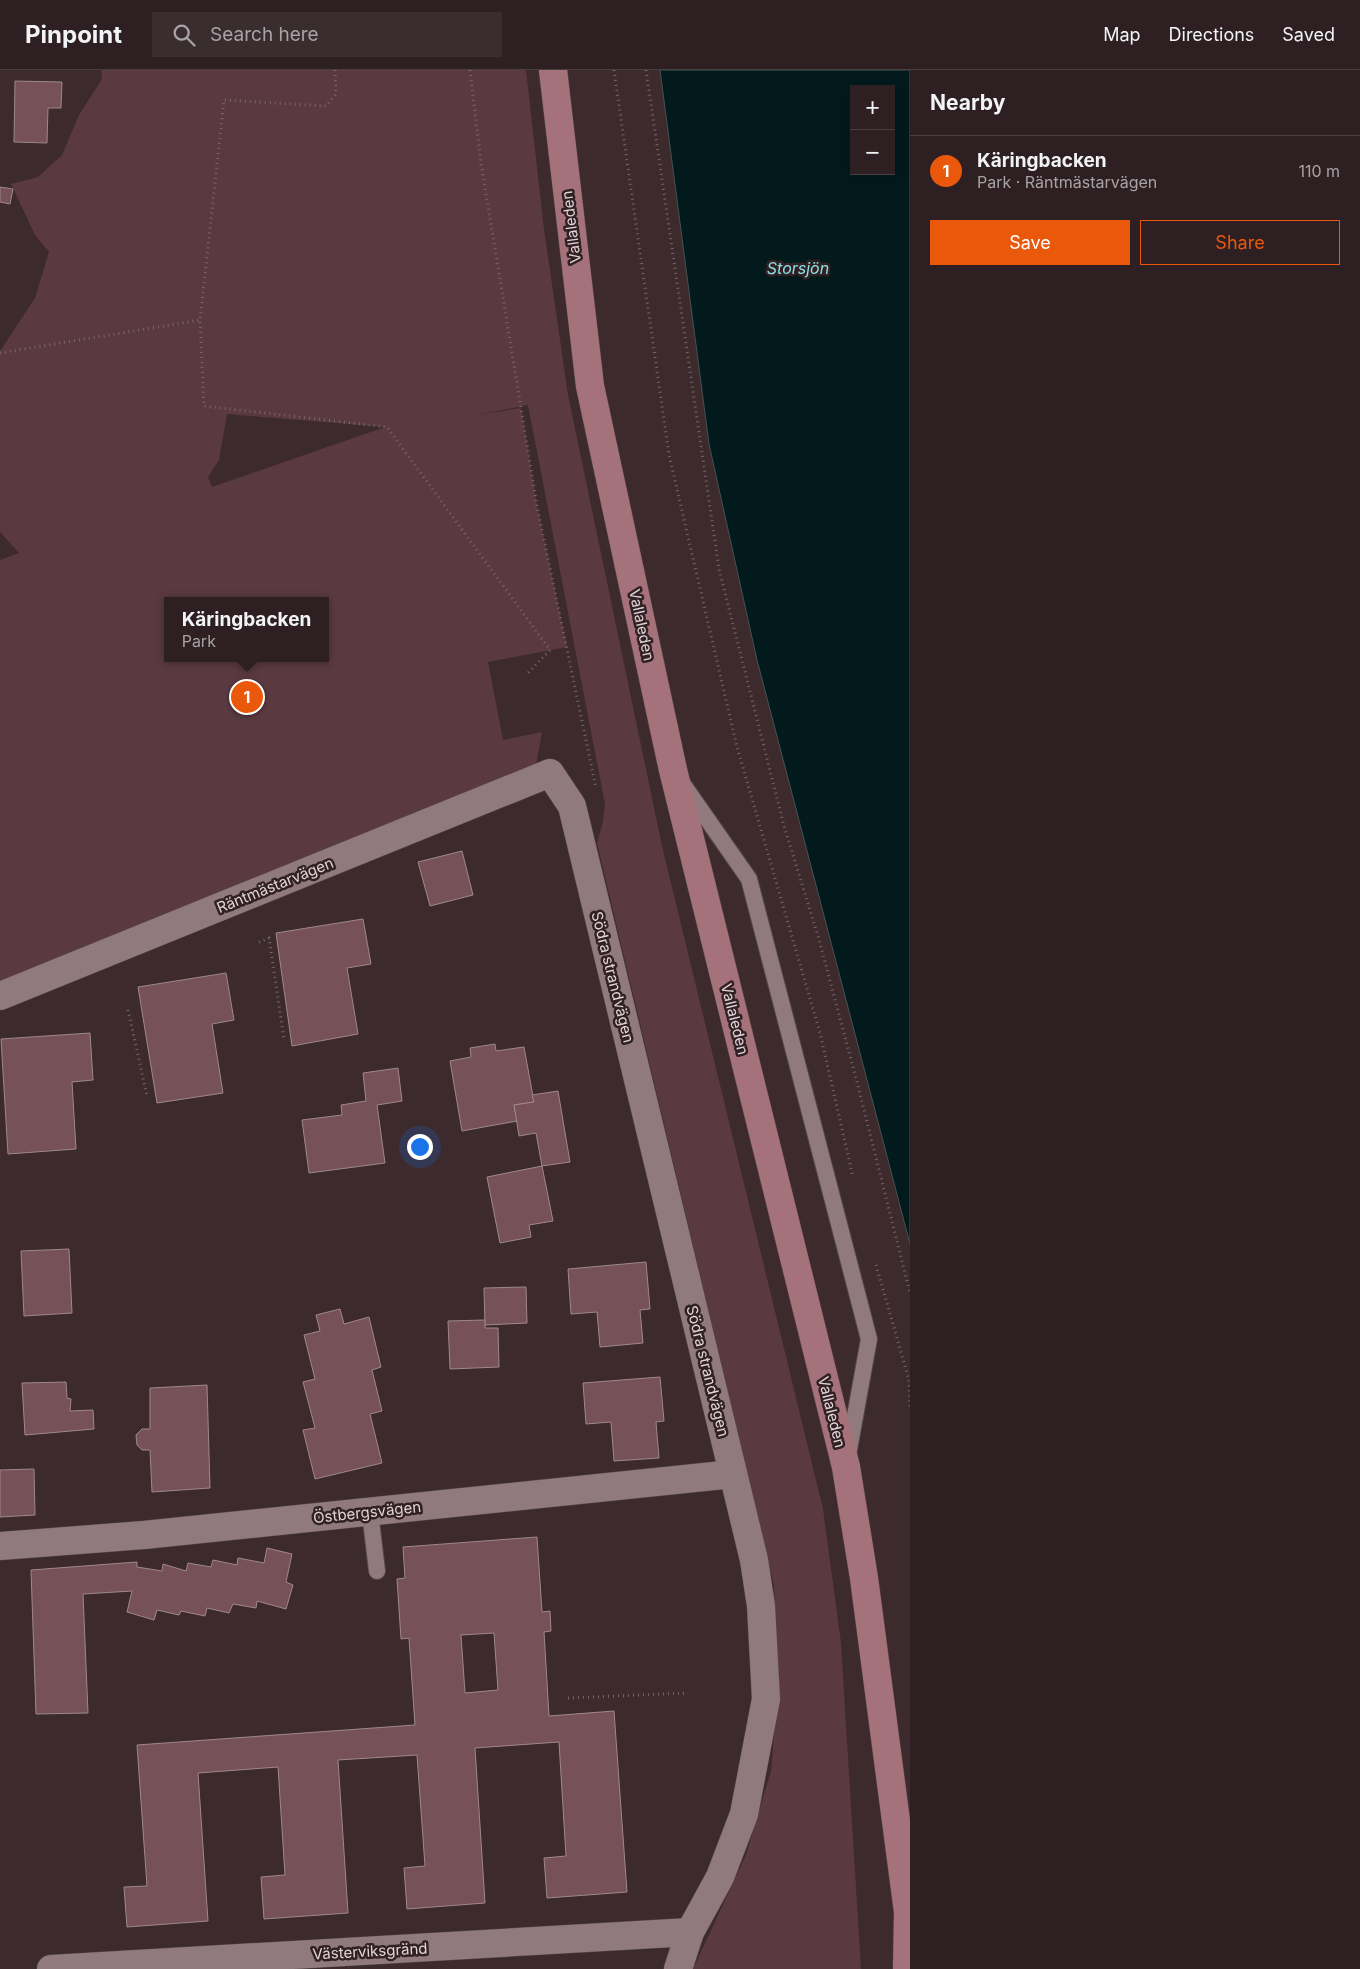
<!DOCTYPE html>
<meta charset="utf-8">
<style>
body{margin:0;font-family:Inter,sans-serif;background:#3a2d2f;color:#f1f3f6}
.controls{position:absolute;right:15px;top:15px;display:grid;overflow:hidden;border-radius:0px;box-shadow:0 2px 12px #0003}
.controls button{width:45px;height:45px;display:grid;place-items:center;padding:0;border:0;border-bottom:1px solid #493e40;background:#2e2022;color:#f1f3f6;font:25px sans-serif}
.you{position:absolute;left:419px;top:1076px;width:18px;height:18px;margin:-12px;border:4px solid #fff;border-radius:50%;background:#1a73e8;box-shadow:0 0 0 8px #1a73e833}
.badge{display:grid;place-items:center;width:32px;height:32px;border-radius:50%;background:#ea580c;color:#fff;font-size:16px;font-weight:700}
.pin{position:absolute;translate:-50% -50%;border:2px solid #fff;box-shadow:0 1px 5px #0006}
.popup{position:absolute;left:164px;top:527px;width:165px;height:65px;box-sizing:border-box;display:grid;place-content:center;border-radius:0px;background:#2e2022;filter:drop-shadow(0 1px 4px #0005);font-size:16px;white-space:nowrap;color:#a7a3a5}
.popup b{font-size:19px;color:#f1f3f6}
.popup::after{content:'';position:absolute;left:50%;top:100%;margin-left:-10px;border:10px solid transparent;border-top-color:#2e2022}
.list{margin:0;padding:0;list-style:none}
h2{display:flex;justify-content:space-between;align-items:center;height:65px;margin:0;padding:0 20px;font-size:21px}
h2 small{font-size:16px;font-weight:400;color:#a7a3a5}
.list li{display:grid;grid-template-columns:32px 1fr auto;gap:15px;align-items:center;box-sizing:border-box;height:70px;padding:0 20px;border-top:1px solid #493e40}
.list b{display:block;font-size:19px;white-space:nowrap}
.list p{margin:0;font-size:16px;white-space:nowrap;color:#a7a3a5}
.list em{font-size:16px;font-style:normal;color:#a7a3a5}
.actions{display:flex;gap:10px;padding:15px 20px}
.actions a{flex:1;padding:11px 0;border:1px solid #ea580c;border-radius:0px;text-align:center;font-size:18px;color:#ea580c}
.actions .main{background:#ea580c;color:#fff}
.icon{flex:none;width:28px;height:28px;fill:none;stroke:currentColor;stroke-width:2;stroke-linecap:round;stroke-linejoin:round}
.map{position:relative;flex:none;width:910px;height:1899px;overflow:hidden}
header{display:flex;align-items:center;gap:30px;box-sizing:border-box;height:70px;padding:0 25px;background:#2e2022;border-bottom:1px solid #493e40}
header strong{font-size:24px}
nav{display:flex;gap:28px;margin-inline-start:auto;font-size:18px}
.search{width:350px;height:45px;background:#3a2d2f;display:flex;align-items:center;gap:12px;box-sizing:border-box;padding:0 18px;border-radius:0px;color:#a7a3a5;font-size:19px}
main{display:flex}
aside{flex:1;background:#2e2022}
.map>svg:first-child{display:block}
.green{fill:#5a3a40;fill-rule:evenodd}
.water{fill:#021a1c;stroke:#455254;fill-rule:evenodd}
.building{fill:#775158;stroke:#9f888b;fill-rule:evenodd}
.lines{fill:none;stroke-linecap:round;stroke-linejoin:round}
.service-casing{stroke:#58494c;stroke-width:18}
.minor-casing{stroke:#58494c;stroke-width:29}
.secondary-casing{stroke:#58494c;stroke-width:29}
.path{stroke:#786769;stroke-width:3;stroke-dasharray:1 4;stroke-linecap:butt}
.service{stroke:#907a7d;stroke-width:16}
.minor{stroke:#907a7d;stroke-width:28}
.secondary{stroke:#a5727c;stroke-width:28}
.labels{text-anchor:middle;dominant-baseline:central;stroke-width:5;stroke-linejoin:round;paint-order:stroke}
.street-label{font-size:15px;fill:#e1d4d6;stroke:#322124}
.water-label{font-size:16px;font-style:italic;fill:#8adfe5;stroke:#322124}
</style>
<header>
<strong>Pinpoint</strong>
<div class="search"><svg class="icon" aria-label="search" viewBox="0 0 24 24"><circle cx="10" cy="10" r="6"/><path d="M15 15l6 6"/></svg>Search here</div>
<nav><a>Map</a><a>Directions</a><a>Saved</a></nav>
</header>
<main>
<div class="map">
<svg width="910" height="1899" viewBox="0 0 910 1899">
<rect width="100%" height="100%" fill="#3d2a2d"/>
<path class="green" d="M101 0H526L544 159 568 325 662 776 823 1439 841 1573 861 1899H693L746 1785 771 1701 778 1616 774 1515 597 773 603 752 605 734 528 335 477 345 521 338 537 436 567 577 488 592 503 670 542 662 535 701 0 917V490L19 483 0 462V281L35 228 49 182 35 165 11 114 38 107 62 85 79 45 102 9ZM227 344 385 357 212 417 208 407 219 390ZM168 531H326V588H168Z"/>
<path class="water" d="M660 0H910V1174L757 590 709 374ZM854 19H891V101H854Z"/>
<g class="building">
<polygon points="15,11 62,12 61,38 48,38 47,73 14,72"/>
<polygon points="0,117 13,119 10,134 0,132"/>
<polygon points="462,781 473,825 430,836 418,792"/>
<polygon points="363,849 371,894 347,898 358,964 292,976 276,863"/>
<polygon points="226,903 234,950 212,954 223,1023 157,1033 138,917"/>
<polygon points="90,963 93,1010 72,1012 76,1079 8,1084 1,969"/>
<polygon points="495,974 496,981 524,977 534,1032 514,1035 517,1051 462,1061 450,991 471,987 470,978"/>
<polygon points="398,998 402,1031 377,1035 385,1093 309,1103 302,1050 342,1045 341,1035 366,1031 363,1003"/>
<polygon points="558,1021 570,1092 542,1096 536,1063 519,1066 514,1035 534,1032 532,1025"/>
<polygon points="542,1096 553,1151 529,1155 531,1167 500,1173 487,1107"/>
<polygon points="69,1179 72,1243 24,1246 21,1181"/>
<polygon points="646,1192 650,1239 640,1240 643,1273 600,1277 597,1242 571,1244 568,1199"/>
<polygon points="526,1217 527,1253 485,1255 484,1218"/>
<polygon points="340,1239 344,1254 369,1247 381,1297 372,1300 382,1341 370,1344 382,1393 315,1409 303,1360 315,1358 303,1312 315,1309 304,1265 320,1261 316,1245"/>
<polygon points="485,1250 485,1258 498,1258 499,1297 450,1299 448,1251"/>
<polygon points="660,1307 664,1351 656,1352 659,1388 614,1391 611,1352 586,1354 583,1313"/>
<polygon points="66,1312 67,1328 71,1329 70,1341 93,1340 94,1359 25,1365 22,1313"/>
<polygon points="207,1315 210,1418 152,1422 150,1380 142,1380 137,1375 136,1365 142,1359 150,1359 150,1318"/>
<polygon points="34,1399 35,1445 0,1447 0,1400"/>
<path d="M537 1467 542 1542 550 1541 551 1561 544 1562 549 1646 614 1641 627 1822 547 1828 544 1788 566 1786 559 1672 475 1678 485 1833 407 1839 404 1798 425 1796 417 1685 338 1690 348 1843 264 1849 261 1807 285 1805 278 1697 198 1703 208 1851 127 1857 124 1817 147 1816 137 1675 415 1655 409 1568 401 1569 397 1509 405 1508 403 1477ZM494 1563 498 1620 465 1623 461 1565Z"/>
<polygon points="267,1478 292,1484 286,1512 293,1515 286,1539 257,1531 256,1538 233,1534 229,1543 207,1538 205,1546 181,1541 179,1545 157,1540 154,1550 127,1542 132,1521 83,1524 88,1643 36,1644 31,1500 137,1492 137,1497 162,1501 163,1494 186,1501 188,1493 211,1497 213,1490 237,1495 238,1488 264,1493"/>
</g>
<g class="lines">
<g class="service-casing">
<g id="service">
<polyline points="682,713 749,809 869,1269 848,1385"/>
<polyline points="370,1442 377,1501"/>
</g>
</g>
<g class="minor-casing">
<g id="minor">
<polyline points="0,926 550,703 572,736 754,1490 761,1536 766,1629 744,1744 720,1807 690,1862 678,1899"/>
<polyline points="0,1476 144,1465 733,1404"/>
<polyline points="51,1899 690,1862"/>
</g>
</g>
<g class="secondary-casing">
<polyline id="secondary" points="553,0 590,316 673,700 846,1397 864,1508 908,1842 907,1899"/>
</g>
<g class="path">
<polyline points="335,0 336,24 326,36 224,30 200,250 204,336 387,357 550,580 528,603"/>
<polyline points="470,0 481,93 537,436 596,718"/>
<polyline points="614,0 669,385 737,677 820,963 853,1107"/>
<polyline points="646,0 719,499 784,756 818,866 857,1012 910,1223"/>
<polyline points="0,283 200,250"/>
<polyline points="259,872 269,868 284,969"/>
<polyline points="128,940 147,1026"/>
<polyline points="876,1195 909,1310 910,1337"/>
<polyline points="568,1628 687,1623"/>
</g>
<use href="#service" class="service"/>
<use href="#minor" class="minor"/>
<use href="#secondary" class="secondary"/>
</g>
<g class="labels">
<g class="street-label">
<text transform="translate(571 157) rotate(-97)">Vallaleden</text>
<text transform="translate(642 555) rotate(78)">Vallaleden</text>
<text transform="translate(275 815) rotate(-22)">Räntmästarvägen</text>
<text transform="translate(613 907) rotate(76)">Södra strandvägen</text>
<text transform="translate(735 949) rotate(76)">Vallaleden</text>
<text transform="translate(708 1301) rotate(76)">Södra strandvägen</text>
<text transform="translate(832 1342) rotate(76)">Vallaleden</text>
<text transform="translate(367 1442) rotate(-6)">Östbergsvägen</text>
<text transform="translate(370 1881) rotate(-3)">Västerviksgränd</text>
</g>
<g class="water-label">
<text x="798" y="198">Storsjön</text>
</g>
</g>
</svg>
<div class="controls">
<button>+</button>
<button>−</button>
</div>
<div class="you"></div>
<div class="pin badge" style="left:247px;top:627px">1</div>
<div class="popup"><b>Käringbacken</b>Park</div>
</div>
<aside>
<h2>Nearby<small></small></h2>
<ul class="list">
<li><span class="badge">1</span><div><b>Käringbacken</b><p>Park · Räntmästarvägen</p></div><em>110 m</em></li>
</ul>
<div class="actions"><a class="main">Save</a><a>Share</a></div>
</aside>
</main>
